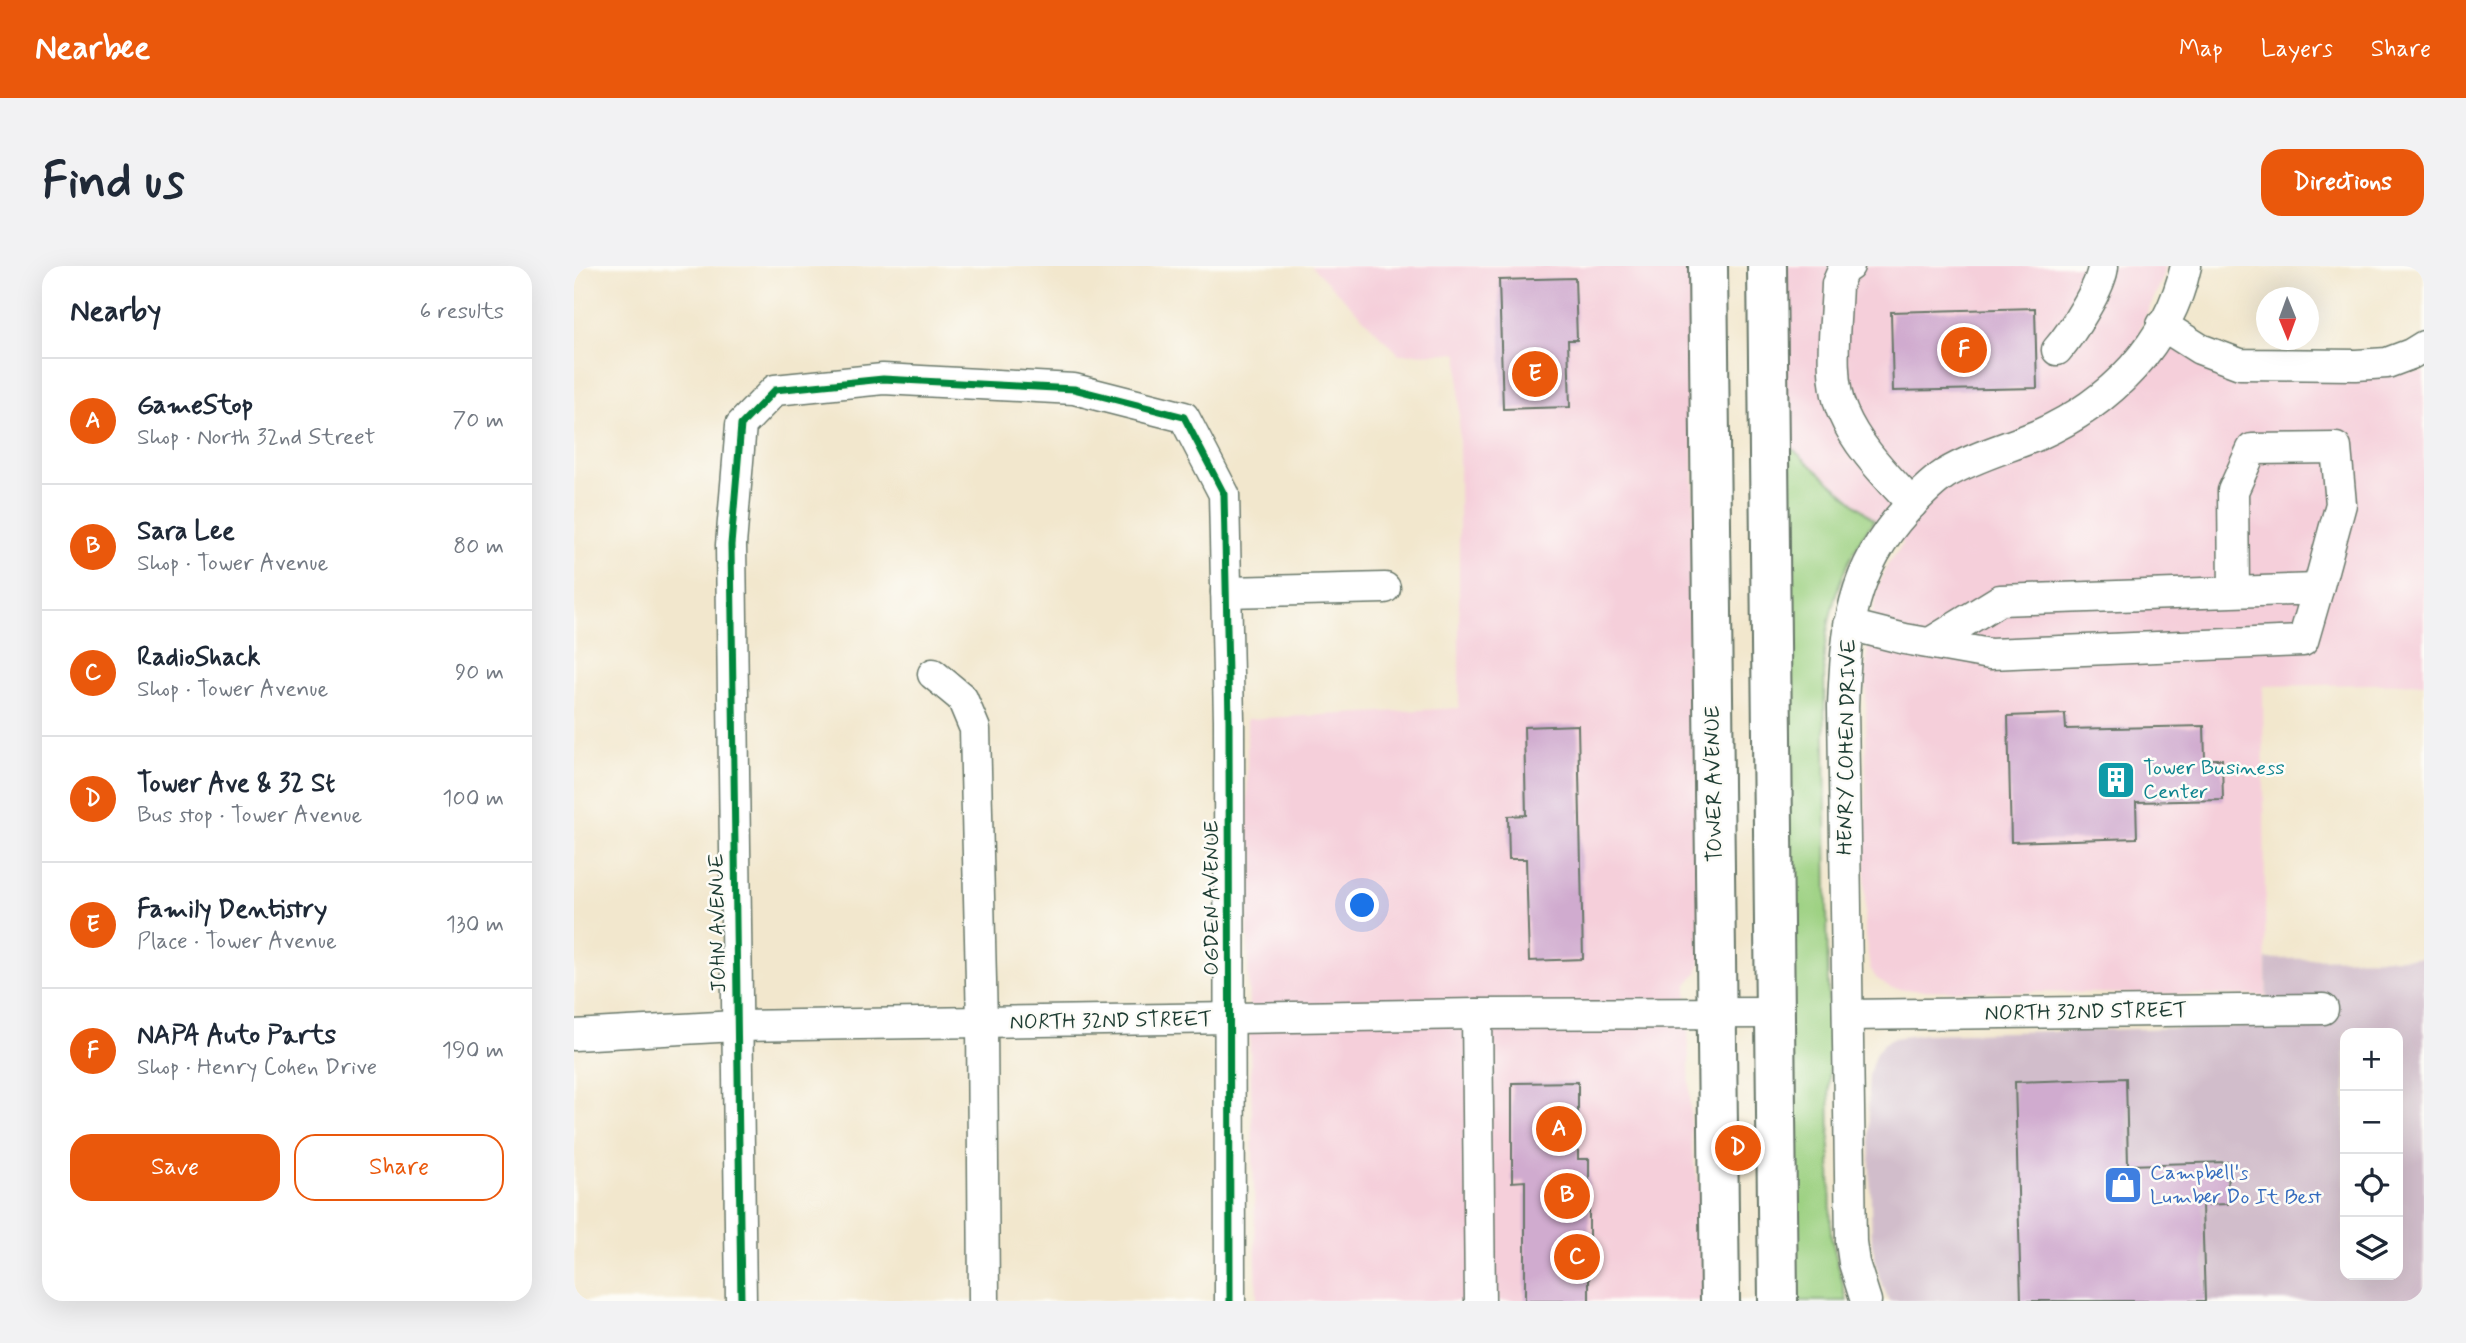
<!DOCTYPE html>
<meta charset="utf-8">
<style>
body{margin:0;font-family:Mynerve,sans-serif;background:#f2f2f3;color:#1f2937}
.controls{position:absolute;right:21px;bottom:21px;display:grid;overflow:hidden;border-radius:14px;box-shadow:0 7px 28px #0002}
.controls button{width:63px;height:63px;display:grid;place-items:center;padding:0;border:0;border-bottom:2px solid #e0e1e3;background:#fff;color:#1f2937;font:35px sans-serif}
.compass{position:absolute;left:1682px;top:21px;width:63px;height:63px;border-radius:50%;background:#fff;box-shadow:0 7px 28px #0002;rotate:179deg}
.you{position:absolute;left:789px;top:640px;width:24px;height:24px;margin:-18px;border:5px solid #fff;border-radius:50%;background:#1a73e8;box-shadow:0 0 0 10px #1a73e833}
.badge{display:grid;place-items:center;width:46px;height:46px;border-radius:50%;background:#ea580c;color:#fff;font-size:23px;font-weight:700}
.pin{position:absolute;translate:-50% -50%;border:4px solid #fff;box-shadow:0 2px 7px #0006}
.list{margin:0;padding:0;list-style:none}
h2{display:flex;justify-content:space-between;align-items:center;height:91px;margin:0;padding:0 28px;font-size:30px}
h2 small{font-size:23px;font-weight:400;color:#747a83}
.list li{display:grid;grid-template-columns:46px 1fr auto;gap:21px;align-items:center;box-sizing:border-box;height:126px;padding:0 28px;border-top:2px solid #e0e1e3}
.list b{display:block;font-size:26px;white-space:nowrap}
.list p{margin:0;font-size:23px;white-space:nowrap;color:#747a83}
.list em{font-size:23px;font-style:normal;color:#747a83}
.actions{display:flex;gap:14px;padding:21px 28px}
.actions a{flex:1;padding:16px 0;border:2px solid #ea580c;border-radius:21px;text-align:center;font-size:24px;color:#ea580c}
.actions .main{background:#ea580c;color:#fff}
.icon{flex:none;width:38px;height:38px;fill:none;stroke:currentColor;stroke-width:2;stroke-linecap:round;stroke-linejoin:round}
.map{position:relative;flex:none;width:1850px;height:1035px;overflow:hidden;border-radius:21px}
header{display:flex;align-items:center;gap:42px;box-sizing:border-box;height:98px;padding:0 35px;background:#ea580c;color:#fff}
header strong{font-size:33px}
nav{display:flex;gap:38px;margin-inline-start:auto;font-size:24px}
.intro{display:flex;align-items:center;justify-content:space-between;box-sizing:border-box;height:168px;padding:0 42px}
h1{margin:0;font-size:49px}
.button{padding:18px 32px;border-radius:21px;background:#ea580c;color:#fff;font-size:24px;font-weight:700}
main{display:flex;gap:42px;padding:0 42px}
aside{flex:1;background:#fff;border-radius:21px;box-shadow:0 7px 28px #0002}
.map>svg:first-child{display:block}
.built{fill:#f5cfda}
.industrial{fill:#d1bdcb;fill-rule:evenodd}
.green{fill:#9bd080;stroke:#5d865a;stroke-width:2}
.building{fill:#d0abcf}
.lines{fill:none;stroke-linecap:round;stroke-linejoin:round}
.minor-casing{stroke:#69786a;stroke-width:33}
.major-casing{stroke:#69786a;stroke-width:42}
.minor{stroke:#fff;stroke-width:30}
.major{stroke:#fff;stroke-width:38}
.cycleway-casing{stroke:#fdfcf7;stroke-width:11}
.cycleway{stroke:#00873e;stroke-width:7}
.labels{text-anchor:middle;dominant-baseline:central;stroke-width:5;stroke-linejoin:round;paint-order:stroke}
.street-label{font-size:21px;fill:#1f3d34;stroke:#fdfcf7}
.culture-label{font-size:21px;fill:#0d838f;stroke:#fdfcf7;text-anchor:start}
.shop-label{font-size:21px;fill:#366cbe;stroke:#fdfcf7;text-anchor:start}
</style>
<header>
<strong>Nearbee</strong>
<nav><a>Map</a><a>Layers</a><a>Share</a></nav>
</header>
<div class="intro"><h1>Find us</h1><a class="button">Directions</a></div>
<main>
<aside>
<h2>Nearby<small>6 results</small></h2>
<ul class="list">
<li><span class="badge">A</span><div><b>GameStop</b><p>Shop · North 32nd Street</p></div><em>70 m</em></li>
<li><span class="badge">B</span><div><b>Sara Lee</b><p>Shop · Tower Avenue</p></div><em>80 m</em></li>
<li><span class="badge">C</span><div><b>RadioShack</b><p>Shop · Tower Avenue</p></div><em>90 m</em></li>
<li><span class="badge">D</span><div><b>Tower Ave &amp; 32 St</b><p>Bus stop · Tower Avenue</p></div><em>100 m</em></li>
<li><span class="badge">E</span><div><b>Family Dentistry</b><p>Place · Tower Avenue</p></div><em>130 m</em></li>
<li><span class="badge">F</span><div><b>NAPA Auto Parts</b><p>Shop · Henry Cohen Drive</p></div><em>190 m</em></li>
</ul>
<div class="actions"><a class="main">Save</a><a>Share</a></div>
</aside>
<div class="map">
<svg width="1850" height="1035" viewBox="0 0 1850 1035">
<rect width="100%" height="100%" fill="#fdfcf7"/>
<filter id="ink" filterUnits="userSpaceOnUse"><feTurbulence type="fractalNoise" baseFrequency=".0143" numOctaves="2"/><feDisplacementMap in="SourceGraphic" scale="14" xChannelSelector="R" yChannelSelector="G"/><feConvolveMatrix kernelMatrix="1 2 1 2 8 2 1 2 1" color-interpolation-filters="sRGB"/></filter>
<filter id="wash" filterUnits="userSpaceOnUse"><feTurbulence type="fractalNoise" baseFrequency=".00686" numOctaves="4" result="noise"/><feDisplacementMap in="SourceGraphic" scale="28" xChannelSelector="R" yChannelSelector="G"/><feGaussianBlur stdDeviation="1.57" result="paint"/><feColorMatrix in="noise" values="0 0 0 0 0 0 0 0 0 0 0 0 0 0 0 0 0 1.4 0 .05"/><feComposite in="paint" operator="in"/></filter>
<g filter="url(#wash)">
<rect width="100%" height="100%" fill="#f2e7cd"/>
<g class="built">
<polygon points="737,0 1117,0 1126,697 1123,707 1113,718 1117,871 1120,897 1127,926 1132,1035 683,1035 674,710 673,453 885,442 885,87 825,88"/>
<polygon points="1206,0 1592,0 1589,12 1566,63 1636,100 1715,108 1850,106 1850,417 1689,420 1692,730 1333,724 1317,722 1302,712 1296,702 1291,669 1292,411 1294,368 1305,318 1314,298 1329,278 1208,174"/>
</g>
<path class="industrial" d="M1850 692V1035H1315L1305 1010 1298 977 1294 827 1295 808 1301 789 1309 778 1320 772 1351 768 1693 760 1692 693ZM1771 767H1824V1009H1771Z"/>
<path class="green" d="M1208 174 1300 254C1269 296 1256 336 1250 388L1257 970 1273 1035H1219Z"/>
<g id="blocks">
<g class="building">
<polygon points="1001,12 1003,74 994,74 996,141 929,143 925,14"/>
<polygon points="1461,42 1463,122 1319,125 1317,46"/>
<polygon points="1491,448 1492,463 1630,460 1631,493 1648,493 1649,534 1562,536 1563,572 1437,576 1434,450"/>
<polygon points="1004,459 1009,693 955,695 952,593 935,593 934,550 952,549 950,461"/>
<polygon points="1552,812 1554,899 1653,896 1654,938 1628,939 1631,1035 1447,1035 1441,816"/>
<polygon points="1004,816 1004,893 1015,893 1015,1035 951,1035 951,915 938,916 938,817"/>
</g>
</g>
</g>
<g filter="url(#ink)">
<use href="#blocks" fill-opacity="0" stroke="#69786a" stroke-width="2"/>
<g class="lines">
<g class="minor-casing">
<g id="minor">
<path d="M1275 0 1269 4 1263 18C1262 56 1253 113 1269 147 1284 182 1313 210 1338 238"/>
<polyline points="1588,59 1626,83 1666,98 1782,99 1813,97 1837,88 1850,80"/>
<path d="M1483 84C1497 68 1528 20 1529 0"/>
<polyline points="1660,325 1659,225 1678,183 1762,182 1767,238 1744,323"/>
<polyline points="652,326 811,322"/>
<polyline points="1275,359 1331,373 1416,388 1729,375 1744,323 1426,334 1356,377"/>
<polyline points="359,408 388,432 401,463 408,757 410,1035"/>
<polyline points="903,748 906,1035"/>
<polyline points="1274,749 1749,743"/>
<polyline points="0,769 162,760 903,748 1201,747"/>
<polyline points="167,1035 157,279 167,159 201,124 309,113 500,123 610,151 650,228 655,454 656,1035"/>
<path d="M1292 1035 1280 997 1277 976 1269 441C1272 363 1277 304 1332 244 1344 231 1356 218 1371 208 1399 191 1433 182 1464 169 1536 137 1595 78 1612 0"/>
</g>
</g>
<g class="major-casing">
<g id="major">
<polyline points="1134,0 1146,1035"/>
<polyline points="1193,0 1204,1035"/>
</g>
</g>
<use href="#minor" class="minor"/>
<use href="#major" class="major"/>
<g class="cycleway-casing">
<polyline id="cycleway" points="167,1035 157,279 167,159 201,124 309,113 500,123 610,151 650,228 655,454 656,1035"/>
</g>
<use href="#cycleway" class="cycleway"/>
</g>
</g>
<defs>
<g id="building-square" transform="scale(2.0125)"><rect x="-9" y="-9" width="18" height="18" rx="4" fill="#0f9aa8" stroke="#fdfcf7"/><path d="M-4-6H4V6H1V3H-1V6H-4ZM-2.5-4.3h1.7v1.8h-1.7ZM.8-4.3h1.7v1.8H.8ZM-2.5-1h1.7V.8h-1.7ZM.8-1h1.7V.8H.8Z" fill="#fff"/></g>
<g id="shop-square" transform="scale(2.0125)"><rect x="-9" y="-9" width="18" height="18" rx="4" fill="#3f7fe0" stroke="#fdfcf7"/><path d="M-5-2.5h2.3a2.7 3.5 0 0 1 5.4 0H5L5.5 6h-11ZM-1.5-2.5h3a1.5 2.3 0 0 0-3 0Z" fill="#fff"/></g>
</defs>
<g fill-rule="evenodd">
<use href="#building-square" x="1542" y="514"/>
<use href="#shop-square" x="1549" y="919"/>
</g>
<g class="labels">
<g class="street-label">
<text transform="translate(1273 481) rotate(-89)">HENRY COHEN DRIVE</text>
<text transform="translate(1140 518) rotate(-91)">TOWER AVENUE</text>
<text transform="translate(638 632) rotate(-90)">OGDEN AVENUE</text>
<text transform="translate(144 657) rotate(-91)">JOHN AVENUE</text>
<text transform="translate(1512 746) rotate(-1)">NORTH 32ND STREET</text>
<text transform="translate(537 755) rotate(-1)">NORTH 32ND STREET</text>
</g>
<g class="culture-label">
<text x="1569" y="502">Tower Business<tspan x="1569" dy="24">Center</tspan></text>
</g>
<g class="shop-label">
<text x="1576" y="907">Campbell's<tspan x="1576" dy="24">Lumber Do It Best</tspan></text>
</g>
</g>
</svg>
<div class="controls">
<button>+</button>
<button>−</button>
<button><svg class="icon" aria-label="locate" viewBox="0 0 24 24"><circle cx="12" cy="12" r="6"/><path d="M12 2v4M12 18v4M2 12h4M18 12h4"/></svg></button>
<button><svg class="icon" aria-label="layers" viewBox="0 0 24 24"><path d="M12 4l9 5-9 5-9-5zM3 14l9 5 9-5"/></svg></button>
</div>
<svg class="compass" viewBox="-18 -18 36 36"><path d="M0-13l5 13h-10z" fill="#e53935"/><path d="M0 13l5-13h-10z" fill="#747a83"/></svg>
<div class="you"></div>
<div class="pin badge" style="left:985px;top:863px">A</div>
<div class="pin badge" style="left:993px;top:930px">B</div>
<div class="pin badge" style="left:1003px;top:991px">C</div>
<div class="pin badge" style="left:1164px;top:882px">D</div>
<div class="pin badge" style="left:961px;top:108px">E</div>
<div class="pin badge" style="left:1390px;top:84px">F</div>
</div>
</main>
